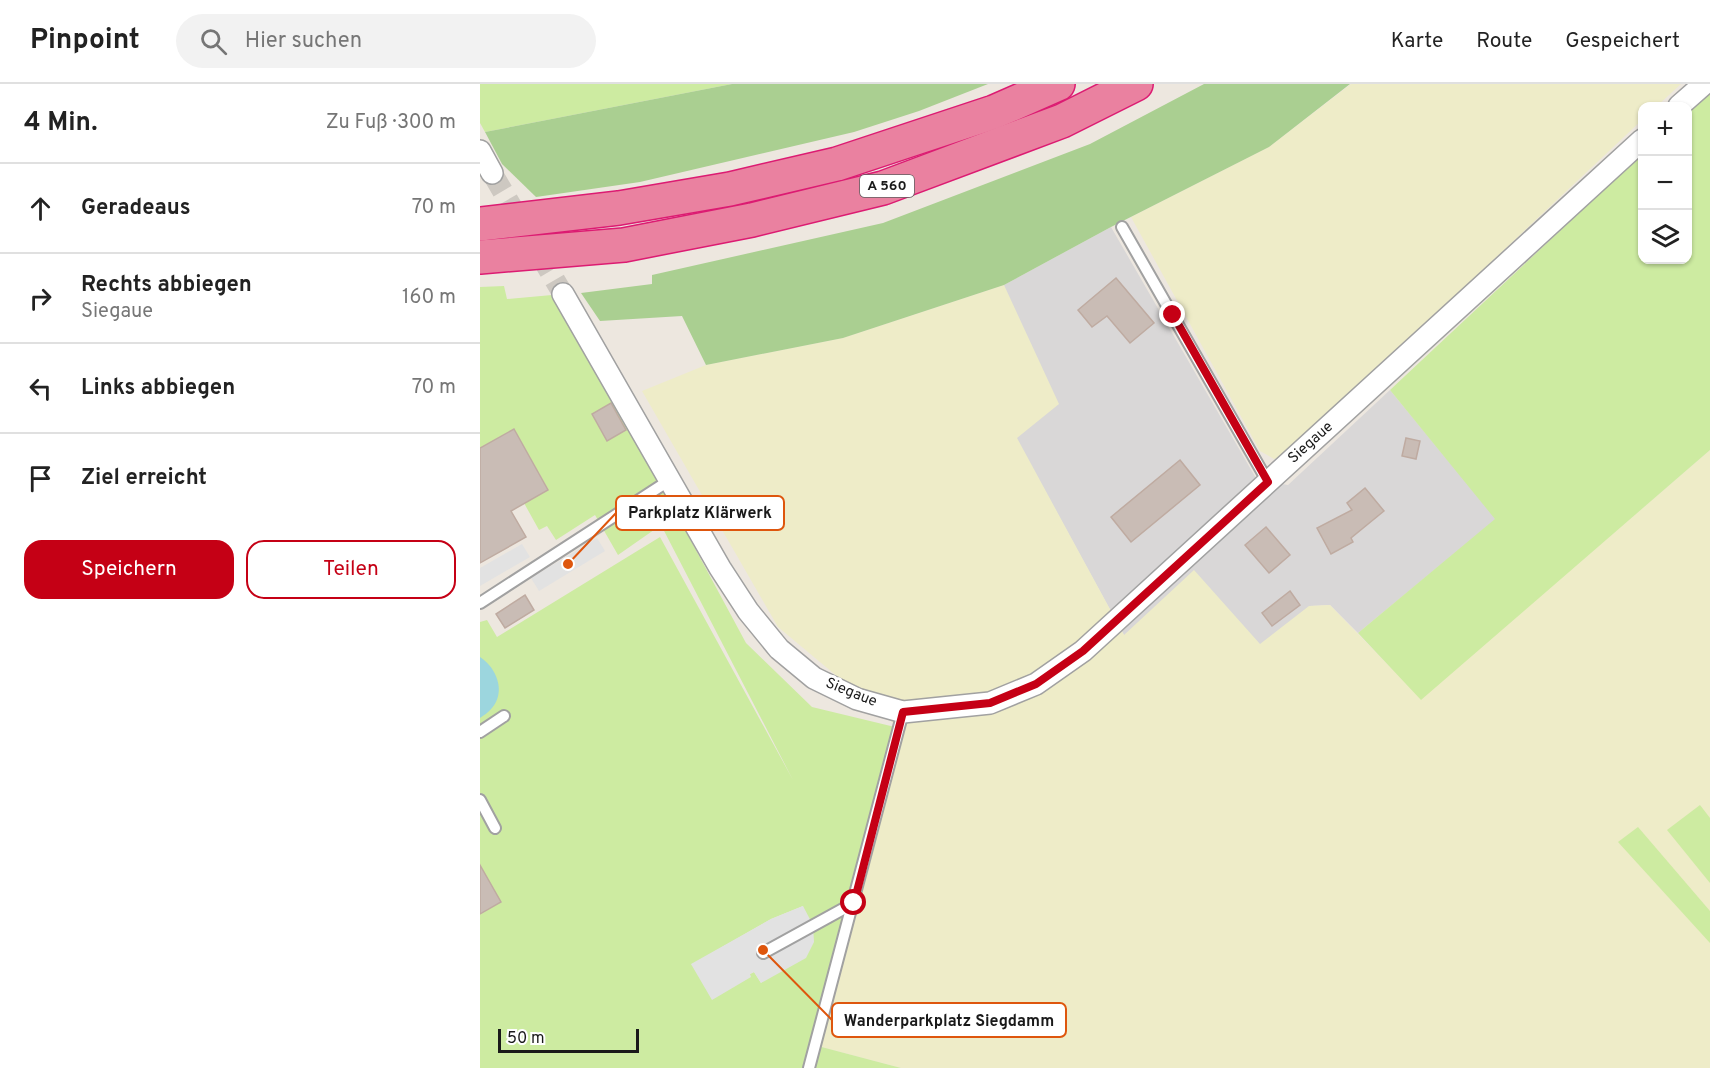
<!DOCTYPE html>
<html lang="de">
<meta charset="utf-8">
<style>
body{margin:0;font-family:Overpass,sans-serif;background:#f2f2f2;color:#222}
.controls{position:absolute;right:18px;top:18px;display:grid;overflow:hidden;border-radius:12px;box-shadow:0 2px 4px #0004}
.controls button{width:54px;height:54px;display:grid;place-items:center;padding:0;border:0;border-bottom:2px solid #e0e0e0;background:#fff;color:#222;font:30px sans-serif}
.scale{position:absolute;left:18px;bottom:15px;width:141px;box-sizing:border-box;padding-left:6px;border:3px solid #1a1a1a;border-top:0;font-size:16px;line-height:21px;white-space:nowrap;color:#1a1a1a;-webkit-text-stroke:4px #fff;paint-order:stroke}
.stop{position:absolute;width:18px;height:18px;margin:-14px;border:4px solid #c50015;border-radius:50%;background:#fff}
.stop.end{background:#c50015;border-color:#fff;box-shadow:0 2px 6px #0008}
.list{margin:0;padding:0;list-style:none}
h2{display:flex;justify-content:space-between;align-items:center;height:78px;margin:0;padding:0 24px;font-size:26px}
h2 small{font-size:20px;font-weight:400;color:#767676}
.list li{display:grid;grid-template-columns:39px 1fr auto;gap:18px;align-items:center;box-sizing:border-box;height:90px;padding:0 24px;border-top:2px solid #e0e0e0}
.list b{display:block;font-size:22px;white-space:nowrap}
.list p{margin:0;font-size:20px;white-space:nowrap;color:#767676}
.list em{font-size:20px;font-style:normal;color:#767676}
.actions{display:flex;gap:12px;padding:18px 24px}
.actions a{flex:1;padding:14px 0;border:2px solid #c50015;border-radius:18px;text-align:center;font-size:21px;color:#c50015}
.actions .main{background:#c50015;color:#fff}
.icon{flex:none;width:33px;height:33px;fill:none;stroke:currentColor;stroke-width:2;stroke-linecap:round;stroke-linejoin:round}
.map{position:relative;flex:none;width:1230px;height:984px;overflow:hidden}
header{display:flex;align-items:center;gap:36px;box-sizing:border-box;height:84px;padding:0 30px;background:#fff;border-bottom:2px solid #e0e0e0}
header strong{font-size:28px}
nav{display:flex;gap:33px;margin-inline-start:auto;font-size:21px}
.search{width:420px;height:54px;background:#f2f2f2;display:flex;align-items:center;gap:15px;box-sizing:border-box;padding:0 21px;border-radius:33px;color:#767676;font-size:22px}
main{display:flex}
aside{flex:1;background:#fff}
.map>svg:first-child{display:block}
.residential{fill:#d9d7d7}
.farmland{fill:#eeecc8}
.grass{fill:#cdeba1;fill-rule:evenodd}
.forest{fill:#aacf91}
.parking{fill:#e2e2e2}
.water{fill:#9cd6de}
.building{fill:#c9bcb5;stroke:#bfaba1;stroke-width:1.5}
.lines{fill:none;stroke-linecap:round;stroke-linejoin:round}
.minor-tunnel{stroke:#cdc8c1;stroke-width:21;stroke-dasharray:21 10;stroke-linecap:butt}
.service-casing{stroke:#a1a1a1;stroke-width:14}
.minor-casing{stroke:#a1a1a1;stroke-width:24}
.motorway-casing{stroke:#dc1b72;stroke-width:36}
.service{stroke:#fff;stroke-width:10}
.minor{stroke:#fff;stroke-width:21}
.motorway{stroke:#ea81a0;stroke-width:33}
.route{stroke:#c50015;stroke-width:8}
.labels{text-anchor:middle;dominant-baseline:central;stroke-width:6;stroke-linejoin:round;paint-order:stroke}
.shield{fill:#fff;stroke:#5f5f5f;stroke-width:1.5}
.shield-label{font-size:14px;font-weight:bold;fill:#1a1a1a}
.street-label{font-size:15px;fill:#1a1a1a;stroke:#fff}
.leader{fill:none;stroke:#de560d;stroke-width:2}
.callout-dot{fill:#de560d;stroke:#fff;stroke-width:2}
.callout{fill:#fff;stroke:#de560d;stroke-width:2}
.callout-label{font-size:16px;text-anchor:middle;font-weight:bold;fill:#1a1a1a}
</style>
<header>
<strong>Pinpoint</strong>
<div class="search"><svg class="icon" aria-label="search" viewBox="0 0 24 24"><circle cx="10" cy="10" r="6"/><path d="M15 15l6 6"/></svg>Hier suchen</div>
<nav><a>Karte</a><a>Route</a><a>Gespeichert</a></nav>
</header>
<main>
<aside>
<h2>4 Min.<small>Zu Fuß · 300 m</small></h2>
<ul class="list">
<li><svg class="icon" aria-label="ahead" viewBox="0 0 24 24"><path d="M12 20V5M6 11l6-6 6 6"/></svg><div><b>Geradeaus</b></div><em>70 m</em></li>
<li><svg class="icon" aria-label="right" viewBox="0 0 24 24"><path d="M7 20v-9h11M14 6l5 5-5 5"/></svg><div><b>Rechts abbiegen</b><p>Siegaue</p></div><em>160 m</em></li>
<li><svg class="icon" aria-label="left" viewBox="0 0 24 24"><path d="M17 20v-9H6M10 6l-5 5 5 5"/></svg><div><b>Links abbiegen</b></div><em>70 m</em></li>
<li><svg class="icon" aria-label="arrive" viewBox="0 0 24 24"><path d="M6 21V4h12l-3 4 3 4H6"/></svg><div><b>Ziel erreicht</b></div></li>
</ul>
<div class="actions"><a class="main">Speichern</a><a>Teilen</a></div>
</aside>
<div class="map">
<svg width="1230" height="984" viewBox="0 0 1230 984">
<rect width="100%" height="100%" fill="#ede7df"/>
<polygon class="residential" points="631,143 777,396 808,401 910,306 1016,435 878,549 850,521 830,522 780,561 644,551 536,354 524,201"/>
<g class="farmland">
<polygon points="871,0 1201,0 1177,22 1162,22 1162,36 806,371 794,375 780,367 651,133 789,63"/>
<polygon points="524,201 579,320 537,354 644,551 714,486 780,560 829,522 850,521 941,615 1230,366 1230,984 421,984 334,961 419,644 298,543 162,307 226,281 363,254"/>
</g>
<g class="grass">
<polygon points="0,0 252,0 5,48 0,39"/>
<polygon points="1230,9 1230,366 941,616 878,549 1015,435 910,306 1162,70 1162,176 1208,176 1208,29"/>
<path d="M24 202 27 215 72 211 92 236 266 559 332 623 419 644 334 961 421 984H0V538L7 536 17 553 180 453 313 696 181 441 138 471 115 431 76 456 67 442 59 446 44 419 68 405 34 345 0 364V203ZM323 822 281 899 274 888 270 890 211 881 291 835Z"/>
<polygon points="1220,721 1230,734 1230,799 1187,746"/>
<polygon points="1158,743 1230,827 1230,859 1138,758"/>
</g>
<g class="forest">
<polygon points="252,0 508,0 439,27 374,48 160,98 56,113 22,80 5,48"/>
<polygon points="724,0 870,0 789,63 631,143 524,201 363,254 226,281 202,232 120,237 101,209 172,200 172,191 403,139 610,60"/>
</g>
<g class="parking">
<polygon points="117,454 125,467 59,507 51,494"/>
<polygon points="42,460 50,473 0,502 0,484"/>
<polygon points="323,822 333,841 334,858 326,874 281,899 274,888 270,890 271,893 232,916 211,880 291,835"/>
</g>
<path class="water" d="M0 573C17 584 26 608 12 624 9 628 4 631 0 634Z"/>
<g class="building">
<polygon points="636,194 674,239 650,259 627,232 612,243 598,226"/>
<polygon points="131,319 146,346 127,357 112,330"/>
<polygon points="34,345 68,406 31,427 46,453 0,479 0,364"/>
<polygon points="926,354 940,357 936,375 922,372"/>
<polygon points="700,376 720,401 651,458 631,433"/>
<polygon points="885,404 904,427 871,454 873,458 851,470 837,444 872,426 867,419"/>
<polygon points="786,443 810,471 789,489 765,461"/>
<polygon points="810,507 820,521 792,542 782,529"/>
<polygon points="45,511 54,526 25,544 16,530"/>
<polygon points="0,781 21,818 0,830"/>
</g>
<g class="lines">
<polyline class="minor-tunnel" points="12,89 83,210"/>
<g class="service-casing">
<g id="service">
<polyline points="642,143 788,398"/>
<polyline points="0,519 190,396"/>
<polyline points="0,648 24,632"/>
<polyline points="0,716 15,744"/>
<polyline points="283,869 374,819"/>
<polyline points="329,984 423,628"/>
</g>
</g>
<g class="minor-casing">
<g id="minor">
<polyline points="1199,22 1224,0"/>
<polyline points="0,67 12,89"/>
<polyline points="83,210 240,484 268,527 299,565 334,594 377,615 423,628 510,619 556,600 603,567 1162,56"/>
</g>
</g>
<g class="motorway-casing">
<g id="motorway">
<polyline points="0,140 139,124 250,105 357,80 514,28 578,0"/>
<polyline points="0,173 144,161 272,136 403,104 582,37 656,0"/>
</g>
</g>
<use href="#service" class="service"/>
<use href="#minor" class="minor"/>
<use href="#motorway" class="motorway"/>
</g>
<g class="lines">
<polyline class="route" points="374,819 423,628 510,619 556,600 603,567 788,398 693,231"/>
</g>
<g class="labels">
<rect class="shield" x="380" y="91" width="54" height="22" rx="4.5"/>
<g class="shield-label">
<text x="407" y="102">A 560</text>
</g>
<g class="street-label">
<text transform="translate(831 359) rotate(-42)">Siegaue</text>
<text transform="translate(371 609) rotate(22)">Siegaue</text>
</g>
</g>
<path class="leader" d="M88 480L136 429M283 866L352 936"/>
<g class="callout-dot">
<circle cx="88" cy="480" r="6"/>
<circle cx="283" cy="866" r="6"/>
</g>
<g class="callout">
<rect x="136" y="412" width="168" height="34" rx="6"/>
<rect x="352" y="919" width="234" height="34" rx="6"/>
</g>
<g class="callout-label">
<text x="220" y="434">Parkplatz Klärwerk</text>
<text x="469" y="942">Wanderparkplatz Siegdamm</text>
</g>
</svg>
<div class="controls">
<button>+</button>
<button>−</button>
<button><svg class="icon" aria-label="layers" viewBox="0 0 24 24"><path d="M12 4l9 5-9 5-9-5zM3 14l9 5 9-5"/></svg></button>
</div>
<div class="scale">50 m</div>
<div class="stop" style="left:374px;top:819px"></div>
<div class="stop end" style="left:693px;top:231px"></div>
</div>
</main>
